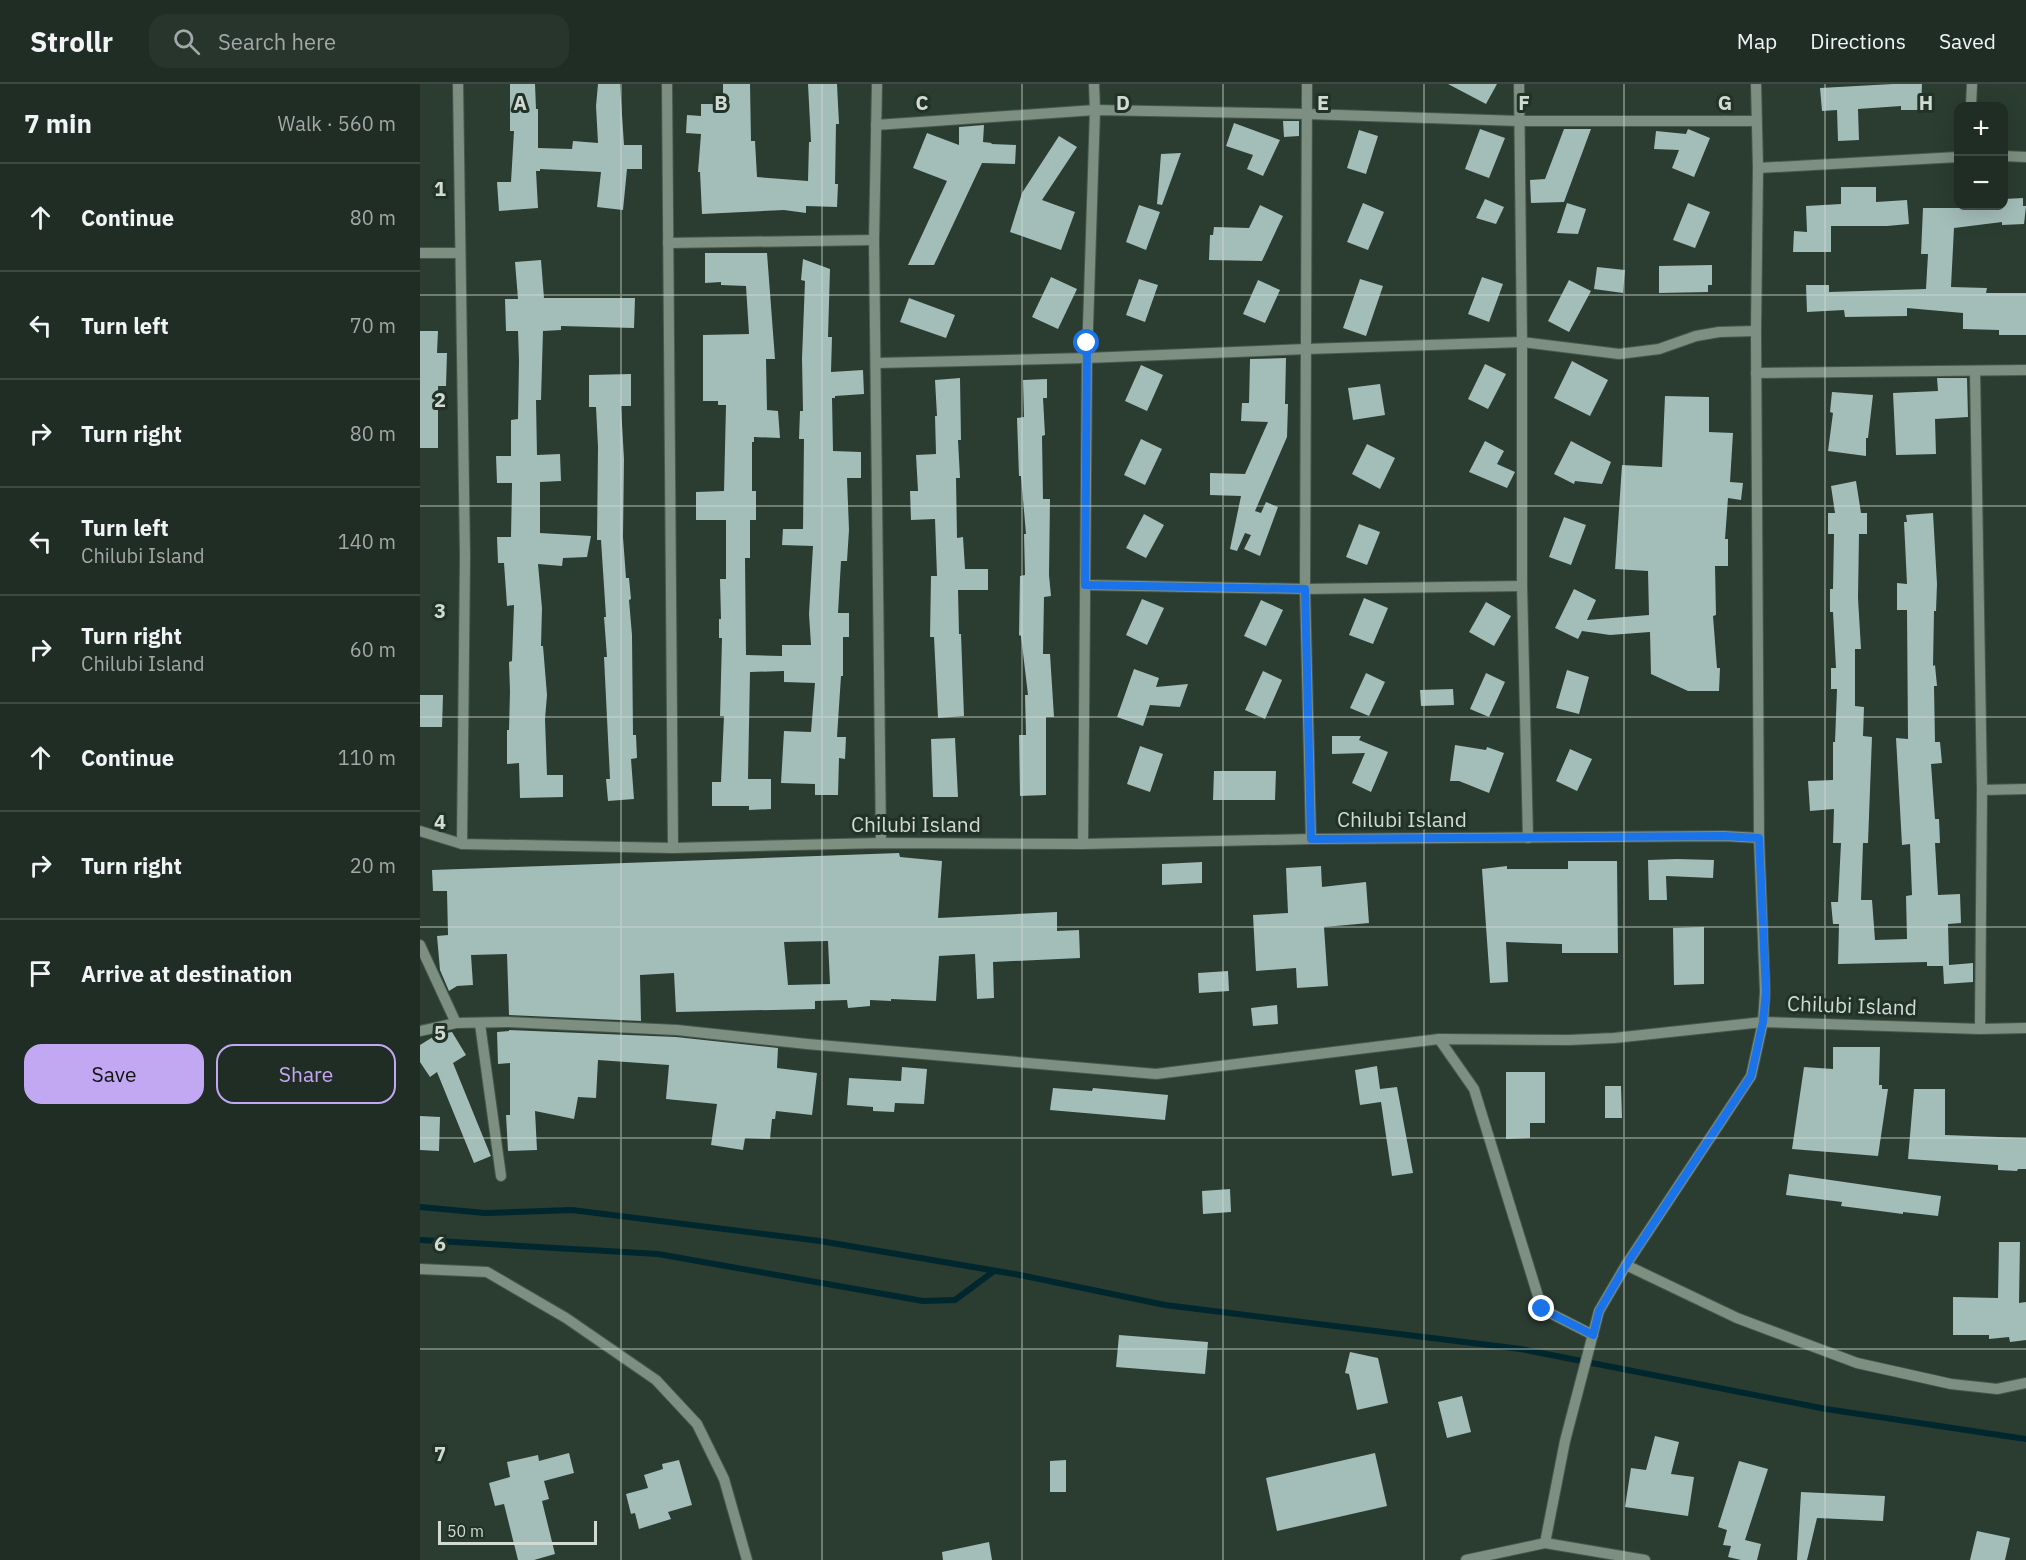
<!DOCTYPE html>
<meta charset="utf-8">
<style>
body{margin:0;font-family:"IBM Plex Sans",sans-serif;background:#28352d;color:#f1f3f6}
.controls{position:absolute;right:18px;top:18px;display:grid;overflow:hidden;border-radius:12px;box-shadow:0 6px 24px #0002}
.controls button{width:54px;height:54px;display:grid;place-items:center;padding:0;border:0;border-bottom:2px solid #3d4942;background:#202d25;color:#f1f3f6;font:30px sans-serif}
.scale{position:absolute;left:18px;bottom:15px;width:159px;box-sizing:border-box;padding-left:6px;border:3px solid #d1dbd4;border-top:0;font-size:16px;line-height:21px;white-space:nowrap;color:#d1dbd4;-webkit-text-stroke:4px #213227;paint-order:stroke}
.stop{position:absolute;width:18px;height:18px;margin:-14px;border:4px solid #1a73e8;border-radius:50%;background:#fff}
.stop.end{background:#1a73e8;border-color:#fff;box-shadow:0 2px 6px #0008}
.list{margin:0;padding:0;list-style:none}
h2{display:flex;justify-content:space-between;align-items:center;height:78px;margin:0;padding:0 24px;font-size:26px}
h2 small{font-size:20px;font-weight:400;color:#a2a8a7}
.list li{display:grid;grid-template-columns:39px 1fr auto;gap:18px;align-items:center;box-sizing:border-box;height:108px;padding:0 24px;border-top:2px solid #3d4942}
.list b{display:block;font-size:22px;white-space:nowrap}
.list p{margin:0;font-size:20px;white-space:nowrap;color:#a2a8a7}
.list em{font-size:20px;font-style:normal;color:#a2a8a7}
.actions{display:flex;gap:12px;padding:18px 24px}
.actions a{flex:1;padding:14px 0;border:2px solid #c2a8f3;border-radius:18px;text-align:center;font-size:21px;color:#c2a8f3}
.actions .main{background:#c2a8f3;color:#111}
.icon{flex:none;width:33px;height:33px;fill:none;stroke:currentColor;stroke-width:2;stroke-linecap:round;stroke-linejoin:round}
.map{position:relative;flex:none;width:1606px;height:1476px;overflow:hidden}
header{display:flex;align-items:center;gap:36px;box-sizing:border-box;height:84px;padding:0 30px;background:#202d25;border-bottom:2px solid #3d4942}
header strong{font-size:28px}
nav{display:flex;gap:33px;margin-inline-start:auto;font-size:21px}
.search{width:420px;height:54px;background:#28352d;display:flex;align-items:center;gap:15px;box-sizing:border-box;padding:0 21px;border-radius:18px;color:#a2a8a7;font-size:22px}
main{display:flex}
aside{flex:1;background:#202d25}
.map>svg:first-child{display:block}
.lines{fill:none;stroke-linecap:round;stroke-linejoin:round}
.stream{stroke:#00272e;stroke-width:6}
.building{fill:#a3bdb9;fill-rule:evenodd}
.minor-casing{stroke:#48574d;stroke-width:12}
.minor{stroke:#7c8f81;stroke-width:10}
.route{stroke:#1a73e8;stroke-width:8}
.grid{fill:none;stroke:#d1dbd4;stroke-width:1.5;stroke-opacity:0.55}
.labels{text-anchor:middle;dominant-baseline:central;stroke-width:6;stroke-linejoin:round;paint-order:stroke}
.street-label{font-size:21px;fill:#d1dbd4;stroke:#213227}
.grid-label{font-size:20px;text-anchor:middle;font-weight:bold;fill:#d1dbd4;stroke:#213227;stroke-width:6;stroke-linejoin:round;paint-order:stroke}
</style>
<header>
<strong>Strollr</strong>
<div class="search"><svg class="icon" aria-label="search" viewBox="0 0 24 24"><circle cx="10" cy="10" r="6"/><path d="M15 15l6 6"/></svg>Search here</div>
<nav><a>Map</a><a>Directions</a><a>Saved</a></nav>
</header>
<main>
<aside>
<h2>7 min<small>Walk · 560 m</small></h2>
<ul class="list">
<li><svg class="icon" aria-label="ahead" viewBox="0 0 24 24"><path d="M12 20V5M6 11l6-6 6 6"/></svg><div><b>Continue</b></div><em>80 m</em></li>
<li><svg class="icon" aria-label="left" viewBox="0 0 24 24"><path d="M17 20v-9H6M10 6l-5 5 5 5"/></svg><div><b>Turn left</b></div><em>70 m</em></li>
<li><svg class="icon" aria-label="right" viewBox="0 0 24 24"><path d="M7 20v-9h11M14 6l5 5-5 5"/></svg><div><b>Turn right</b></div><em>80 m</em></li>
<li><svg class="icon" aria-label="left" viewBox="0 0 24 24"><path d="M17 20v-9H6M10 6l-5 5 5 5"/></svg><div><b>Turn left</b><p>Chilubi Island</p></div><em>140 m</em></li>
<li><svg class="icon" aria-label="right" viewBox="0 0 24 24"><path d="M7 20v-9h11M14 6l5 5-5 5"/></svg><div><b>Turn right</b><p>Chilubi Island</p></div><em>60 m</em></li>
<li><svg class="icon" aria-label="ahead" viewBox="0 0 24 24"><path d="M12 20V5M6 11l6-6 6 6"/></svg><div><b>Continue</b></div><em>110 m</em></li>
<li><svg class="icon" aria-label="right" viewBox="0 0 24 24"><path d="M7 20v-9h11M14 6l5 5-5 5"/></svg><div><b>Turn right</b></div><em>20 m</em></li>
<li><svg class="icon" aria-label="arrive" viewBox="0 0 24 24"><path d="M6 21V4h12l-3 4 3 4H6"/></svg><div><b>Arrive at destination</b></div></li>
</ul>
<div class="actions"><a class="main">Save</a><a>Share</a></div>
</aside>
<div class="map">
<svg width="1606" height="1476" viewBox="0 0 1606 1476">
<rect width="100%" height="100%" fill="#2b3c31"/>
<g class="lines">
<g class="stream">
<polyline points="0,1123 65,1129 152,1126 400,1157 600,1191 745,1221 1101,1265 1406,1325 1606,1355"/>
<polyline points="0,1156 238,1170 503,1217 535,1216 574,1187"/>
</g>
</g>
<g class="building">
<polygon points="90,0 115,0 116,25 118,25 118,64 152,65 153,57 178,59 176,22 178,0 200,0 204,61 222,61 222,85 207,85 203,126 177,123 181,88 120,85 120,87 116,87 118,124 79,127 77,98 91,98 94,47 90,47"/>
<polygon points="303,0 330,0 331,57 335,57 337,93 388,97 389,58 391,58 388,0 417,0 419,40 416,40 415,100 418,100 417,123 386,122 386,129 364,126 282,130 280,88 278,88 281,50 266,49 267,31 281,32 281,20 303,20"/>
<polygon points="1028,0 1077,0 1066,20"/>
<polygon points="1473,0 1502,0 1501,26 1481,26 1481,22 1438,25 1439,56 1418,57 1417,26 1402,27 1400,4"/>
<polygon points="863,37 879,37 879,52 864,53"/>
<polygon points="814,39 860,56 843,92 827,85 833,71 806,62"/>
<polygon points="564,41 563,58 572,59 571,60 596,61 595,80 562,79 514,181 488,181 527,97 493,84 507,49 539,61 539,43"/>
<polygon points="1060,45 1085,54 1069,94 1045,85"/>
<polygon points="1144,45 1171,45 1144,118 1111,119 1110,96 1125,95"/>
<polygon points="1268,45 1290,54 1274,93 1252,84 1259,66 1234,65 1236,47 1266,50"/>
<polygon points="939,46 958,52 946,90 927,84"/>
<polygon points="639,52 657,63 622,116 655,128 641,166 590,148 602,109"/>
<polygon points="761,69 742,121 737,120 741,70"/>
<polygon points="1421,103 1456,103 1456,118 1487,116 1489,140 1467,142 1411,142 1411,168 1373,168 1374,147 1387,148 1386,122 1421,120"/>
<polygon points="1603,114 1603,122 1606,122 1604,140 1582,141 1582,138 1534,144 1531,203 1567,204 1566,209 1606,209 1606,251 1579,251 1579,246 1543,245 1543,229 1487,224 1487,232 1425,233 1424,226 1387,228 1386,201 1409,201 1409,208 1506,205 1508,170 1501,170 1503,124 1542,124 1542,122 1584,122 1584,115"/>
<polygon points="1065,115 1084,123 1076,140 1056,134"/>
<polygon points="943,119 964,128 948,166 927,158"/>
<polygon points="1147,119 1166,125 1158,150 1137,149"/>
<polygon points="1268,119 1290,128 1275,164 1253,156"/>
<polygon points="719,121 740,128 726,166 706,158"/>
<polygon points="840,121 863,132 842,177 789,176 790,151 793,151 794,143 829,144"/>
<polygon points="285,169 347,169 355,275 346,275 347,326 358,327 360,354 334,353 334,358 332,358 332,407 336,407 336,436 330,436 330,474 325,474 326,571 362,572 362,561 391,561 389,530 393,462 362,461 363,445 383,445 384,355 379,355 380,327 383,327 382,274 385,197 381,196 383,175 410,185 408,253 412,253 411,288 443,286 444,310 415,312 415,314 412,314 413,367 441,368 441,394 427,394 429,446 427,477 421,477 418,529 429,529 429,553 423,553 423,592 421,592 417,653 426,653 425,675 419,674 418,711 395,711 395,700 361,699 364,647 391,648 395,599 364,598 364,587 330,588 328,695 351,695 351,725 329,726 329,722 292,722 292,698 301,698 304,632 300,632 302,554 299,554 299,535 301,535 300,495 306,495 306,436 276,436 276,408 304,407 306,321 298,321 298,317 283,317 283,251 329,250 326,202 301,201 301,198 285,199"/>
<polygon points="121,176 124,214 215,214 214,244 141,242 141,246 123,247 121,316 116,316 117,371 140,370 141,397 120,398 120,449 171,452 167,473 143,474 142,482 118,480 122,524 121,562 123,562 127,611 125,635 127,691 143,691 143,713 100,714 99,679 87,680 87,646 89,646 90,607 89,578 92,577 94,521 87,522 84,479 78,479 77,453 91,453 92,399 77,399 76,372 91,372 91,336 98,335 99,277 98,247 86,247 85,215 98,215 95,178"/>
<polygon points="1292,181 1292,201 1288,201 1288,208 1239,209 1239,182"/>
<polygon points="1177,183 1205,186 1203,209 1174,205"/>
<polygon points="631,193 657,205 638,245 612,233"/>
<polygon points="1062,193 1083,200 1069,238 1048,230"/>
<polygon points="719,195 738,201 725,238 706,231"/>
<polygon points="940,195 963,202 946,252 923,244"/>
<polygon points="838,196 860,206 845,239 823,230"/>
<polygon points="1149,196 1171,207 1149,248 1128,237"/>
<polygon points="489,214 535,231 526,254 480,238"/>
<polygon points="0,247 18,247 17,269 27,269 26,302 18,302 18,364 0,364"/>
<polygon points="866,274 865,320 868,320 867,353 835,427 841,429 846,418 858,423 840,472 824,465 831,451 825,449 817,467 810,465 821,412 790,411 790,389 825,390 848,338 821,337 822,319 829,319 830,275"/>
<polygon points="1152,277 1188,296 1170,332 1134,314"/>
<polygon points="1065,280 1086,290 1068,325 1048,315"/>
<polygon points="721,281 743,291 727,327 705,317"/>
<polygon points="211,290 211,322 201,322 204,375 203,453 206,494 209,494 211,515 209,516 212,551 213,651 216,651 217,674 211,675 214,715 188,717 186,695 190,695 184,573 187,573 184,533 186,533 181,456 177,456 178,363 176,323 169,323 169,291"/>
<polygon points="540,294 541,356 538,356 540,394 536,394 537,454 543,453 545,485 568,485 568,506 538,506 539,550 541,550 544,632 518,634 514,553 510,553 511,492 517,492 515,435 491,436 490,407 498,407 496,371 516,370 515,332 517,332 515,296"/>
<polygon points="1517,294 1547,294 1548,333 1515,335 1516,370 1476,371 1473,309 1518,307"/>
<polygon points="627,295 627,314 623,314 625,351 622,352 623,415 630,415 629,491 631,512 624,513 623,570 630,570 634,633 626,633 626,711 600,712 599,651 606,651 605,611 608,611 601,552 599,551 600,492 605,491 604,450 606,450 601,392 599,392 597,334 604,333 603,296"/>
<polygon points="960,300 965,331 933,336 928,304"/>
<polygon points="1412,308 1453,311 1448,354 1446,354 1446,372 1408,367 1413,329 1410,328"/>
<polygon points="1245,312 1289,313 1289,348 1313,349 1310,398 1323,399 1321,416 1308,414 1305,455 1308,455 1308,482 1295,482 1296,531 1293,532 1297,584 1300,584 1299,607 1268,607 1231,590 1230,548 1190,551 1162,547 1158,555 1135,544 1154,505 1176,516 1167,536 1229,531 1228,487 1195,485 1202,381 1242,383"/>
<polygon points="721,355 742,365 725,401 704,391"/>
<polygon points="1065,357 1084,367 1077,380 1095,388 1087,404 1049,388"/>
<polygon points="1151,357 1191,378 1182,400 1155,397 1154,400 1134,390"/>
<polygon points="947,360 975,374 960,405 932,390"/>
<polygon points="1436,397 1441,429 1447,429 1447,450 1439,450 1438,514 1441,565 1435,565 1435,622 1444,623 1443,652 1452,653 1448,759 1443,759 1441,816 1452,816 1455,856 1487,855 1486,812 1492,811 1490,760 1482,761 1476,654 1488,655 1487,526 1477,526 1477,499 1487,500 1484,438 1487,438 1486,431 1513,429 1517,500 1516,527 1514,527 1513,582 1515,581 1517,602 1514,602 1515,658 1520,658 1522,679 1511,680 1515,735 1519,735 1520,759 1515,759 1518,811 1540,810 1541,839 1528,840 1529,881 1553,879 1553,898 1524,900 1523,882 1507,882 1507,878 1418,880 1419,840 1413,840 1411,818 1418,818 1421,759 1413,759 1414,725 1390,727 1388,697 1413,696 1413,658 1415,658 1417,605 1411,605 1411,584 1416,584 1413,528 1410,528 1410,505 1413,505 1414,450 1408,450 1408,429 1415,429 1411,402"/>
<polygon points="724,430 744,441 726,474 706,464"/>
<polygon points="1144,433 1166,441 1151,481 1129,473"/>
<polygon points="939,440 960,448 947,481 926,473"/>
<polygon points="944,514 968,524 953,560 929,551"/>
<polygon points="722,515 744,524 727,561 706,551"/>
<polygon points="841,516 863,526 846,562 824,552"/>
<polygon points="1066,518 1091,532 1074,562 1049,548"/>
<polygon points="714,585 739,594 736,603 768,600 760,623 730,621 723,642 697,633"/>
<polygon points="1147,586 1169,593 1159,630 1136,624"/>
<polygon points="843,587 862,596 845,635 825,626"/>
<polygon points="946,589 965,598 949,632 930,624"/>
<polygon points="1066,589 1085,598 1069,633 1050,625"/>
<polygon points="1033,605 1034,621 1001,622 1000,606"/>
<polygon points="0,611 23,611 22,643 0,643"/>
<polygon points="912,652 941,652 939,656 968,668 951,708 932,699 945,669 912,670"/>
<polygon points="535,654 538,713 513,713 511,655"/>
<polygon points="1035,661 1066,666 1067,663 1084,669 1069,709 1039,697 1030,697"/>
<polygon points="720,662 743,670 730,708 707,700"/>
<polygon points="1150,665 1172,675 1157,707 1136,697"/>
<polygon points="794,687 856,687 855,716 793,716"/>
<path d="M479 769 480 773 522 777 518 834 637 828V847L659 846 660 874 573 878 574 914 557 915 555 870 519 872 516 917 471 915V917L450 916V922L428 924 427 916 395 917V925L256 928 254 889 220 891 221 937 89 931 87 870 51 871 53 901 37 902 29 907 20 886 17 852 28 851 27 807H13L12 786ZM408 857 410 900 368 901 364 858Z"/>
<polygon points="1257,775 1294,776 1293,794 1246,792 1247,816 1229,816 1228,776"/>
<polygon points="1148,777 1197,777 1198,869 1142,869 1142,860 1086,858 1088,898 1070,899 1062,785 1087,782 1087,785 1148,785"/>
<polygon points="782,778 782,799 742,801 742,780"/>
<polygon points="901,782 902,803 946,798 949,839 904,843 908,902 877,904 876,884 836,887 833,831 868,829 866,784"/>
<polygon points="1284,843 1284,900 1254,901 1253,844"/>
<polygon points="808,887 809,907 779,909 778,889"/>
<polygon points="857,921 858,940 833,942 831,924"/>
<polygon points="89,946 256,953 358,964 357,984 397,989 392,1031 356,1027 355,1035 352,1035 350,1055 325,1054 323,1066 291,1061 297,1020 246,1015 249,981 178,976 176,1014 158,1013 154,1035 115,1027 117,1066 88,1067 86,1031 90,1031 90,979 78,980 77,948 89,947"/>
<polygon points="32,948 46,971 33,979 70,1070 71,1072 54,1079 17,988 10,993 0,978 0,961 16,951"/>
<polygon points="1413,963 1460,963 1459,1001 1462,1001 1462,1005 1468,1005 1458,1072 1372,1065 1384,983 1413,985"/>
<polygon points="957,982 960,1005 977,1003 993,1089 972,1092 961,1018 940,1021 935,986"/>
<polygon points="482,983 507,985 504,1020 475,1019 474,1028 453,1027 453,1023 427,1021 429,994 481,997"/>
<polygon points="1086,988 1125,988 1125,1039 1110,1039 1110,1054 1086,1055"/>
<polygon points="1185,1002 1201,1002 1202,1034 1185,1034"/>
<polygon points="633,1004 672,1007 673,1004 748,1011 745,1036 630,1026"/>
<polygon points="1494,1005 1525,1005 1525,1051 1606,1054 1606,1085 1598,1085 1597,1087 1578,1086 1578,1081 1488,1075"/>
<polygon points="0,1032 20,1033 19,1067 0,1066"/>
<polygon points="1369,1090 1521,1112 1518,1132 1483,1128 1483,1130 1421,1122 1422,1118 1366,1111"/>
<polygon points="810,1105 811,1128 783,1130 782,1107"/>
<polygon points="1579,1158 1600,1158 1599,1219 1606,1218 1606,1256 1590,1258 1589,1253 1569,1255 1569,1251 1533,1251 1533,1213 1578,1214"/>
<polygon points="699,1251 788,1258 785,1290 696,1283"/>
<polygon points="930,1268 958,1274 968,1319 937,1326 929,1290 925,1289"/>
<polygon points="1042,1312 1051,1348 1027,1354 1018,1318"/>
<polygon points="1235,1352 1259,1358 1251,1390 1274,1393 1268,1432 1205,1423 1211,1384 1226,1386"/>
<polygon points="149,1369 154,1389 124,1397 129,1415 122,1417 135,1470 114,1476 98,1476 84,1420 75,1422 69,1399 90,1393 87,1378 118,1371 119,1377"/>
<polygon points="955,1369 967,1422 857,1447 846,1394"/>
<polygon points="259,1376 272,1421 248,1428 251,1435 219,1445 215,1429 211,1430 206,1410 228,1404 224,1391 243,1385 242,1380"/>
<polygon points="646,1376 646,1408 630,1408 630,1377"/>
<polygon points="1319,1377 1348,1385 1325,1456 1341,1460 1337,1476 1321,1476 1308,1473 1311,1462 1303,1461 1307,1446 1298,1443"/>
<polygon points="1381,1408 1465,1412 1463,1437 1397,1434 1387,1476 1377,1476"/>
<polygon points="1557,1447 1590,1454 1585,1476 1550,1476"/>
<polygon points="569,1458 572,1476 523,1476 522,1468"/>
</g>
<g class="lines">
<g class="minor-casing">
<g id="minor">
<polyline points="38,0 45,473 42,760"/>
<polyline points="247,0 253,764"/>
<polyline points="457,0 454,156 461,759"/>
<polyline points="887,0 885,505 891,755"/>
<polyline points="1099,0 1102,258 1102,502 1108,754"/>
<polyline points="1336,0 1338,84 1336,247 1339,754"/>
<polyline points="1551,22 1552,0"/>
<polyline points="456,41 675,26 887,30 1099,37 1336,37"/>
<polyline points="1584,72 1606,73"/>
<polyline points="1338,84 1538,73"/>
<polyline points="248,159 454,156"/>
<polyline points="0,169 40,169"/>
<polyline points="457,279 667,274 887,265 1102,258 1199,270 1239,265 1276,252 1299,248 1336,247"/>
<polyline points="1555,287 1562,706 1560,945"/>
<polyline points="1336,289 1606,286"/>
<polyline points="665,501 885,505 1102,502"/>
<polyline points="1562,706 1606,705"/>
<polyline points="0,747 42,760 253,764 461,759 663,760 891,755 1304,752 1339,754 1345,908 1343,938 1331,992 1206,1181 1179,1227 1145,1357 1125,1459"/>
<polyline points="663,760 667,274 675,26 674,0"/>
<polyline points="0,861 36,939"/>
<polyline points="60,940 81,1092"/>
<polyline points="0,947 36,939 88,938 257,946 387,960 736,990 1019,955 1149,956 1194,954 1343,938 1560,945 1606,944"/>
<polyline points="1019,955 1054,1005 1122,1225 1173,1251"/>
<polyline points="1206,1181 1317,1234 1437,1279 1531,1300 1577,1305 1606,1299"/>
<polyline points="0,1185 67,1188 146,1234 236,1296 277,1340 304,1395 327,1476"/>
<polyline points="1046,1476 1125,1459 1225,1476"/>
</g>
</g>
<use href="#minor" class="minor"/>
</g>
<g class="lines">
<polyline class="route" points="667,259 665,501 885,505 891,755 1304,752 1339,754 1346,908 1343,938 1331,992 1206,1181 1179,1227 1173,1251 1122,1225"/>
</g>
<path class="grid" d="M201 0V1476M402 0V1476M602 0V1476M803 0V1476M1004 0V1476M1204 0V1476M1405 0V1476M0 211H1606M0 422H1606M0 633H1606M0 843H1606M0 1054H1606M0 1265H1606"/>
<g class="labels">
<g class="street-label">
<text x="982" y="735">Chilubi Island</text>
<text x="496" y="740">Chilubi Island</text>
<text transform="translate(1432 921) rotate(2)">Chilubi Island</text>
</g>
</g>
<g class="grid-label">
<text x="100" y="26">A</text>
<text x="301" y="26">B</text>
<text x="502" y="26">C</text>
<text x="703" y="26">D</text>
<text x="903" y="26">E</text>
<text x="1104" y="26">F</text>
<text x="1305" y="26">G</text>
<text x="1506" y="26">H</text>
<text x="20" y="112">1</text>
<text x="20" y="323">2</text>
<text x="20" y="534">3</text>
<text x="20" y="745">4</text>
<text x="20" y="956">5</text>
<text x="20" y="1167">6</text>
<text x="20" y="1377">7</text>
</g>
</svg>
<div class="controls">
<button>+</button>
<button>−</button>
</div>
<div class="scale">50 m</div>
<div class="stop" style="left:667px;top:259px"></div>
<div class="stop end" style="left:1122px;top:1225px"></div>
</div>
</main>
